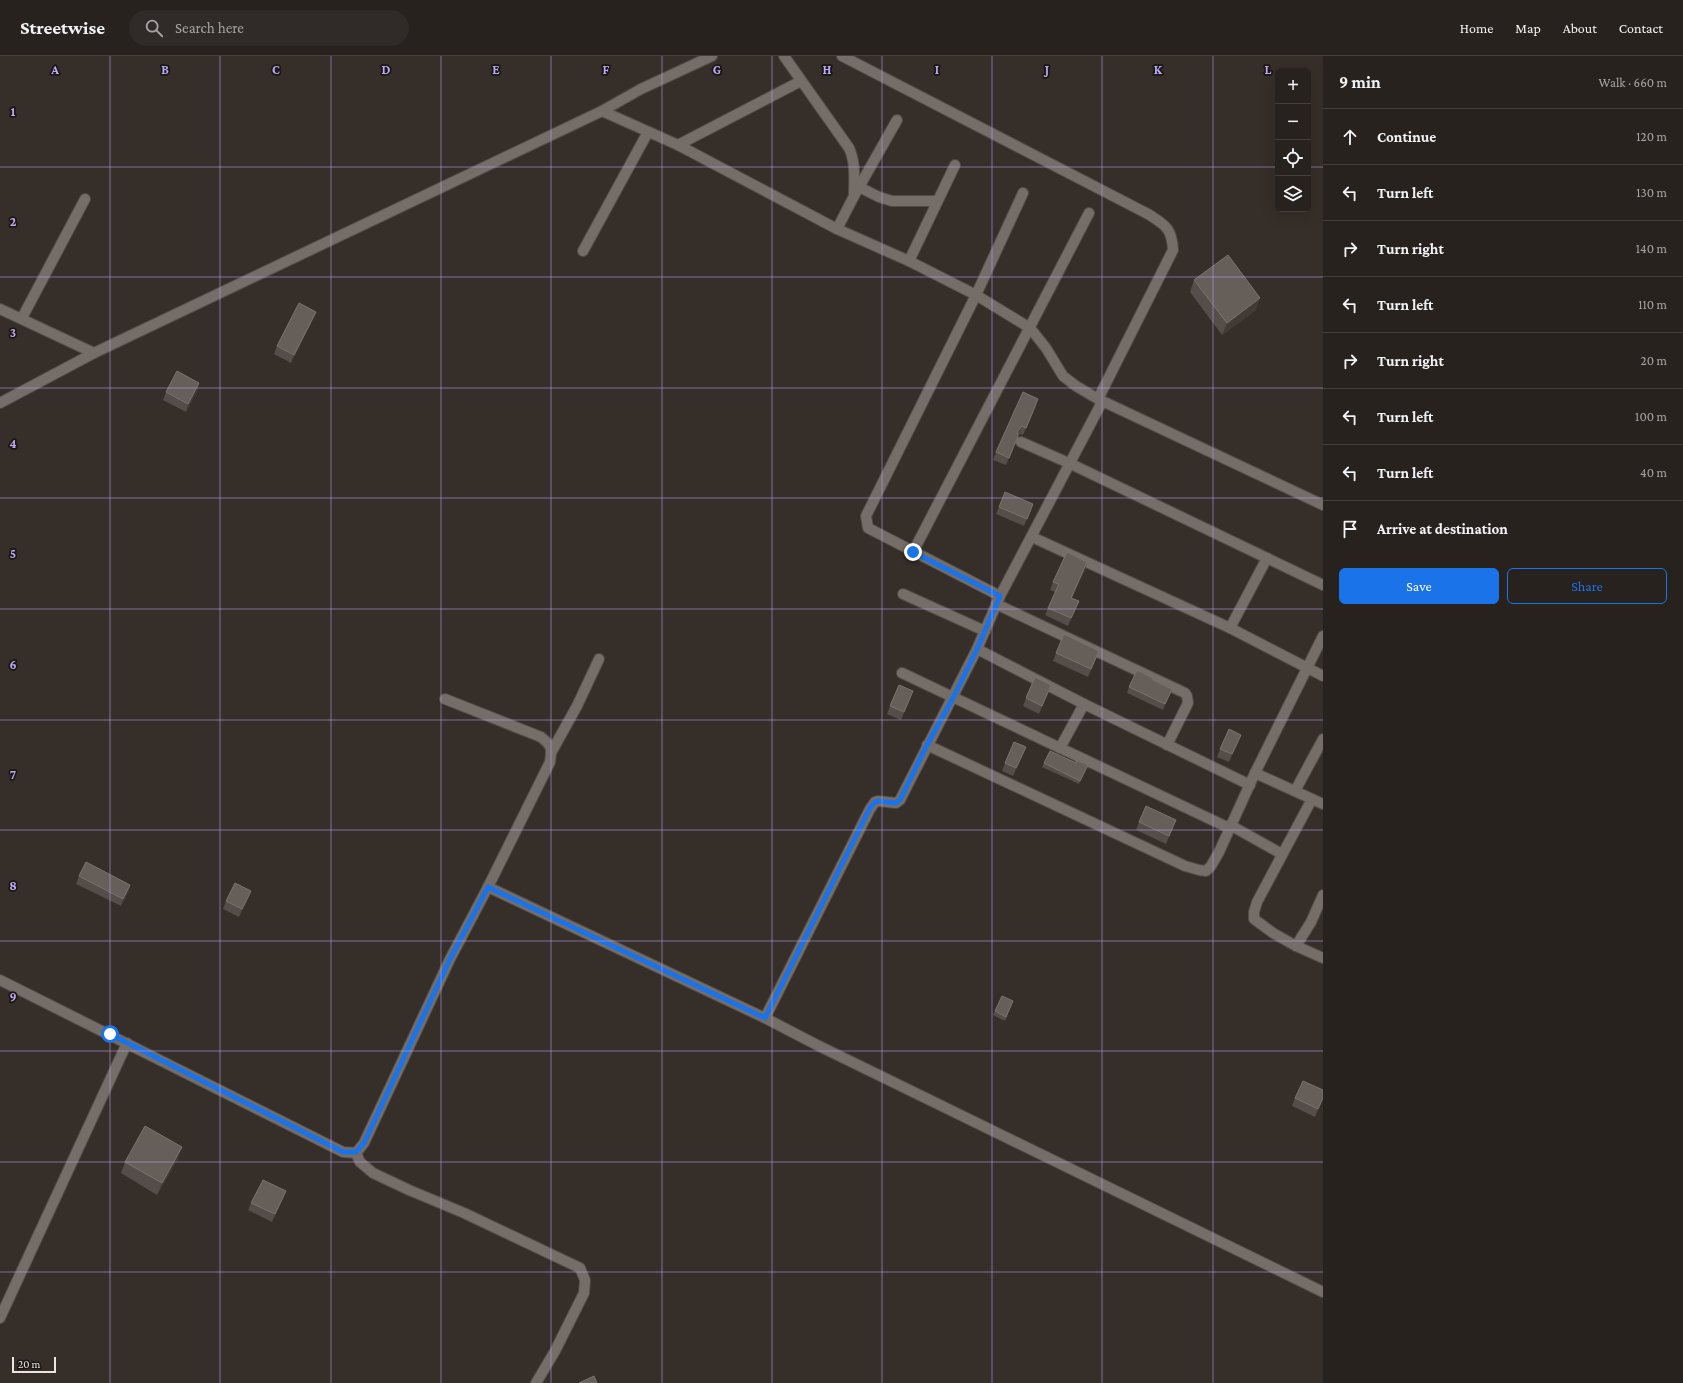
<!DOCTYPE html>
<meta charset="utf-8">
<style>
body{margin:0;font-family:"Crimson Pro",serif;background:#302a28;color:#f1f3f6}
.controls{position:absolute;right:12px;top:12px;display:grid;overflow:hidden;border-radius:6px;box-shadow:0 4px 16px #0002}
.controls button{width:36px;height:36px;display:grid;place-items:center;padding:0;border:0;border-bottom:1px solid #443f3d;background:#28221f;color:#f1f3f6;font:20px sans-serif}
.scale{position:absolute;left:12px;bottom:10px;width:44px;box-sizing:border-box;padding-left:4px;border:2px solid #eae5e2;border-top:0;font-size:11px;line-height:14px;white-space:nowrap;color:#eae5e2;-webkit-text-stroke:3px #1a1715;paint-order:stroke}
.stop{position:absolute;width:12px;height:12px;margin:-9px;border:3px solid #1a73e8;border-radius:50%;background:#fff}
.stop.end{background:#1a73e8;border-color:#fff;box-shadow:0 1px 4px #0008}
.list{margin:0;padding:0;list-style:none}
h2{display:flex;justify-content:space-between;align-items:center;height:52px;margin:0;padding:0 16px;font-size:17px}
h2 small{font-size:13px;font-weight:400;color:#a5a4a4}
.list li{display:grid;grid-template-columns:26px 1fr auto;gap:12px;align-items:center;box-sizing:border-box;height:56px;padding:0 16px;border-top:1px solid #443f3d}
.list b{display:block;font-size:15px;white-space:nowrap}
.list em{font-size:13px;font-style:normal;color:#a5a4a4}
.actions{display:flex;gap:8px;padding:12px 16px}
.actions a{flex:1;padding:9px 0;border:1px solid #1a73e8;border-radius:6px;text-align:center;font-size:14px;color:#1a73e8}
.actions .main{background:#1a73e8;color:#fff}
.icon{flex:none;width:22px;height:22px;fill:none;stroke:currentColor;stroke-width:2;stroke-linecap:round;stroke-linejoin:round}
.map{position:relative;flex:none;width:1323px;height:1327px;overflow:hidden}
header{display:flex;align-items:center;gap:24px;box-sizing:border-box;height:56px;padding:0 20px;background:#28221f;border-bottom:1px solid #443f3d}
header strong{font-size:19px}
nav{display:flex;gap:22px;margin-inline-start:auto;font-size:14px}
.search{width:280px;height:36px;background:#302a28;display:flex;align-items:center;gap:10px;box-sizing:border-box;padding:0 14px;border-radius:22px;color:#a5a4a4;font-size:15px}
main{display:flex}
aside{flex:1;background:#28221f}
.map>svg:first-child{display:block}
.lines{fill:none;stroke-linecap:round;stroke-linejoin:round}
.minor-casing{stroke:#524c48;stroke-width:12}
.minor{stroke:#756d67;stroke-width:10}
.wall{fill:#554d49}
.shaded-wall{fill:#423a35}
.building{fill:#655e59;stroke:#7a736e}
.route{stroke:#1a73e8;stroke-width:5}
.grid{fill:none;stroke:#bcaaf6;stroke-width:1;stroke-opacity:0.55}
.grid-label{font-size:13px;text-anchor:middle;font-weight:bold;fill:#bcaaf6;stroke:#1a1715;stroke-width:3.5;stroke-linejoin:round;paint-order:stroke}
</style>
<header>
<strong>Streetwise</strong>
<div class="search"><svg class="icon" aria-label="search" viewBox="0 0 24 24"><circle cx="10" cy="10" r="6"/><path d="M15 15l6 6"/></svg>Search here</div>
<nav><a>Home</a><a>Map</a><a>About</a><a>Contact</a></nav>
</header>
<main>
<div class="map">
<svg width="1323" height="1327" viewBox="0 0 1323 1327">
<rect width="100%" height="100%" fill="#352e29"/>
<g class="lines">
<g class="minor-casing">
<g id="minor">
<path d="M784 0 849 92C856 107 854 124 854 140"/>
<path d="M842 0 1148 158C1165 169 1172 172 1173 194L1098 343"/>
<polyline points="602,55 678,89 837,173 909,205 976,239 1030,272 1046,292 1063,320 1076,330 1098,343 1323,449"/>
<polyline points="678,89 801,25"/>
<polyline points="859,131 879,141 892,145 937,145"/>
<polyline points="837,173 854,140 897,64"/>
<polyline points="583,195 648,76"/>
<polyline points="909,205 955,109"/>
<polyline points="0,253 94,297"/>
<polyline points="22,262 85,143"/>
<polyline points="0,347 94,297 602,55 641,33 712,0"/>
<polyline points="1021,386 1071,408 1323,529"/>
<polyline points="1032,481 1230,572 1323,620"/>
<polyline points="913,496 1089,157"/>
<polyline points="903,538 985,575"/>
<polyline points="1000,540 868,472 866,460 976,239 1023,137"/>
<polyline points="996,548 1185,637 1187,640 1188,647 1167,689"/>
<polyline points="1230,572 1267,502"/>
<polyline points="977,593 1084,648 1250,729"/>
<polyline points="902,617 1229,772"/>
<polyline points="927,689 1185,810 1199,814 1206,815 1211,810 1219,796 1255,717 1323,580"/>
<polyline points="1060,692 1084,648"/>
<polyline points="552,695 577,650 599,603"/>
<polyline points="1255,717 1323,748"/>
<polyline points="1295,735 1323,683"/>
<polyline points="1230,769 1282,798"/>
<polyline points="488,831 765,962 817,989 1323,1236"/>
<polyline points="1323,839 1311,866 1296,890 1323,902"/>
<polyline points="1296,890 1273,877 1254,863 1254,856 1257,846 1312,743"/>
<path d="M0 924 343 1096 356 1097 364 1087 450 903 488 831 550 706C552 692 552 690 541 681L445 643"/>
<polyline points="765,962 870,753 875,746 878,745 896,747 900,744 977,593 1000,540 1102,346"/>
<polyline points="356,1097 360,1106 373,1117 409,1134 464,1157 580,1212 585,1224 584,1237 555,1295 536,1327"/>
<polyline points="0,1262 127,987"/>
</g>
</g>
<use href="#minor" class="minor"/>
</g>
<g class="wall">
<polygon points="1194,224 1256,254 1222,279 1190,236"/>
<polygon points="316,256 313,263 291,307 274,298 277,290"/>
<polygon points="199,327 197,335 186,356 163,344 166,336"/>
<polygon points="1036,351 1023,379 1019,378 1018,380 1006,409 993,404 996,396"/>
<polygon points="999,451 1030,455 1024,470 996,458"/>
<polygon points="1087,506 1085,514 1072,542 1076,553 1068,570 1045,559 1055,536 1050,534 1053,526"/>
<polygon points="1099,595 1096,602 1088,621 1053,605 1056,597"/>
<polygon points="1153,624 1172,633 1163,654 1127,637 1129,631"/>
<polygon points="1051,629 1048,637 1039,658 1023,650 1026,642"/>
<polygon points="910,643 901,664 887,658 890,650"/>
<polygon points="1241,679 1238,687 1229,706 1217,701 1220,693"/>
<polygon points="1026,691 1023,699 1013,720 1002,715 1005,707"/>
<polygon points="1044,707 1076,707 1086,713 1079,728 1042,711"/>
<polygon points="1176,764 1166,788 1136,774 1139,766"/>
<polygon points="79,820 130,829 128,837 121,850 76,828"/>
<polygon points="251,835 248,843 239,861 223,853 226,845"/>
<polygon points="1013,945 1005,965 993,959 995,955"/>
<polygon points="1295,1042 1323,1042 1315,1061 1292,1050"/>
<polygon points="178,1103 157,1139 121,1117 125,1106"/>
<polygon points="283,1143 272,1166 248,1154 251,1147"/>
</g>
<g class="shaded-wall">
<polygon points="1260,242 1256,254 1222,279 1227,267"/>
<polygon points="316,256 313,263 291,307 294,299"/>
<polygon points="199,327 197,335 186,356 188,348"/>
<polygon points="1038,343 1036,351 1023,379 1026,372"/>
<polygon points="1022,370 1019,378 1015,383 1018,375"/>
<polygon points="1087,506 1085,514 1068,549 1071,542"/>
<polygon points="1079,545 1076,553 1068,570 1071,562"/>
<polygon points="1051,629 1048,637 1039,658 1042,650"/>
<polygon points="1172,633 1170,639 1163,654 1165,648"/>
<polygon points="1241,679 1238,687 1229,706 1232,698"/>
<polygon points="1026,691 1023,699 1013,720 1016,712"/>
<polygon points="1176,764 1173,772 1166,788 1169,780"/>
<polygon points="130,829 128,837 121,850 123,843"/>
<polygon points="251,835 248,843 239,861 242,853"/>
<polygon points="1323,1042 1323,1043 1315,1061 1318,1053"/>
<polygon points="182,1091 178,1103 157,1139 162,1127"/>
<polygon points="286,1135 283,1143 272,1166 275,1158"/>
</g>
<g class="building">
<polygon points="1228,199 1260,242 1227,267 1194,224"/>
<polygon points="299,247 316,256 294,299 277,290"/>
<polygon points="177,315 199,327 188,348 166,336"/>
<polygon points="1023,336 1038,343 1026,372 1022,370 1018,375 1018,380 1009,402 996,396"/>
<polygon points="1005,436 1033,448 1027,463 999,451"/>
<polygon points="1067,496 1087,506 1071,542 1079,545 1071,562 1048,552 1059,528 1053,526"/>
<polygon points="1064,578 1099,595 1091,613 1056,597"/>
<polygon points="1137,614 1153,622 1153,624 1172,633 1165,648 1129,631"/>
<polygon points="1035,621 1051,629 1042,650 1026,642"/>
<polygon points="899,629 913,635 904,656 890,650"/>
<polygon points="1229,673 1241,679 1232,698 1220,693"/>
<polygon points="1014,686 1026,691 1016,712 1005,707"/>
<polygon points="1050,695 1076,707 1077,704 1088,709 1080,725 1044,707"/>
<polygon points="1146,750 1176,764 1169,780 1139,766"/>
<polygon points="86,806 130,829 123,843 79,820"/>
<polygon points="235,827 251,835 242,853 226,845"/>
<polygon points="1002,940 1013,945 1006,961 995,955"/>
<polygon points="1303,1025 1323,1034 1323,1042 1318,1053 1295,1042"/>
<polygon points="145,1070 182,1091 162,1127 125,1106"/>
<polygon points="263,1124 286,1135 275,1158 251,1147"/>
<polygon points="594,1320 597,1327 579,1327"/>
</g>
<g class="lines">
<polyline class="route" points="110,978 343,1096 356,1096 364,1087 450,903 488,831 765,962 870,752 875,746 878,745 896,747 900,744 927,689 953,642 977,593 1000,540 913,496"/>
</g>
<path class="grid" d="M110 0V1327M220 0V1327M331 0V1327M441 0V1327M551 0V1327M662 0V1327M772 0V1327M882 0V1327M992 0V1327M1102 0V1327M1213 0V1327M0 111H1278M1308 111H1323M0 221H1323M0 332H1323M0 442H1323M0 553H1323M0 664H1323M0 774H1323M0 885H1323M0 995H1323M0 1106H1323M0 1216H1323"/>
<g class="grid-label">
<text x="55" y="18">A</text>
<text x="165" y="18">B</text>
<text x="276" y="18">C</text>
<text x="386" y="18">D</text>
<text x="496" y="18">E</text>
<text x="606" y="18">F</text>
<text x="717" y="18">G</text>
<text x="827" y="18">H</text>
<text x="937" y="18">I</text>
<text x="1047" y="18">J</text>
<text x="1158" y="18">K</text>
<text x="1268" y="18">L</text>
<text x="13" y="60">1</text>
<text x="13" y="170">2</text>
<text x="13" y="281">3</text>
<text x="13" y="392">4</text>
<text x="13" y="502">5</text>
<text x="13" y="613">6</text>
<text x="13" y="723">7</text>
<text x="13" y="834">8</text>
<text x="13" y="945">9</text>
</g>
</svg>
<div class="controls">
<button>+</button>
<button>−</button>
<button><svg class="icon" aria-label="locate" viewBox="0 0 24 24"><circle cx="12" cy="12" r="6"/><path d="M12 2v4M12 18v4M2 12h4M18 12h4"/></svg></button>
<button><svg class="icon" aria-label="layers" viewBox="0 0 24 24"><path d="M12 4l9 5-9 5-9-5zM3 14l9 5 9-5"/></svg></button>
</div>
<div class="scale">20 m</div>
<div class="stop" style="left:110px;top:978px"></div>
<div class="stop end" style="left:913px;top:496px"></div>
</div>
<aside>
<h2>9 min<small>Walk · 660 m</small></h2>
<ul class="list">
<li><svg class="icon" aria-label="ahead" viewBox="0 0 24 24"><path d="M12 20V5M6 11l6-6 6 6"/></svg><div><b>Continue</b></div><em>120 m</em></li>
<li><svg class="icon" aria-label="left" viewBox="0 0 24 24"><path d="M17 20v-9H6M10 6l-5 5 5 5"/></svg><div><b>Turn left</b></div><em>130 m</em></li>
<li><svg class="icon" aria-label="right" viewBox="0 0 24 24"><path d="M7 20v-9h11M14 6l5 5-5 5"/></svg><div><b>Turn right</b></div><em>140 m</em></li>
<li><svg class="icon" aria-label="left" viewBox="0 0 24 24"><path d="M17 20v-9H6M10 6l-5 5 5 5"/></svg><div><b>Turn left</b></div><em>110 m</em></li>
<li><svg class="icon" aria-label="right" viewBox="0 0 24 24"><path d="M7 20v-9h11M14 6l5 5-5 5"/></svg><div><b>Turn right</b></div><em>20 m</em></li>
<li><svg class="icon" aria-label="left" viewBox="0 0 24 24"><path d="M17 20v-9H6M10 6l-5 5 5 5"/></svg><div><b>Turn left</b></div><em>100 m</em></li>
<li><svg class="icon" aria-label="left" viewBox="0 0 24 24"><path d="M17 20v-9H6M10 6l-5 5 5 5"/></svg><div><b>Turn left</b></div><em>40 m</em></li>
<li><svg class="icon" aria-label="arrive" viewBox="0 0 24 24"><path d="M6 21V4h12l-3 4 3 4H6"/></svg><div><b>Arrive at destination</b></div></li>
</ul>
<div class="actions"><a class="main">Save</a><a>Share</a></div>
</aside>
</main>
